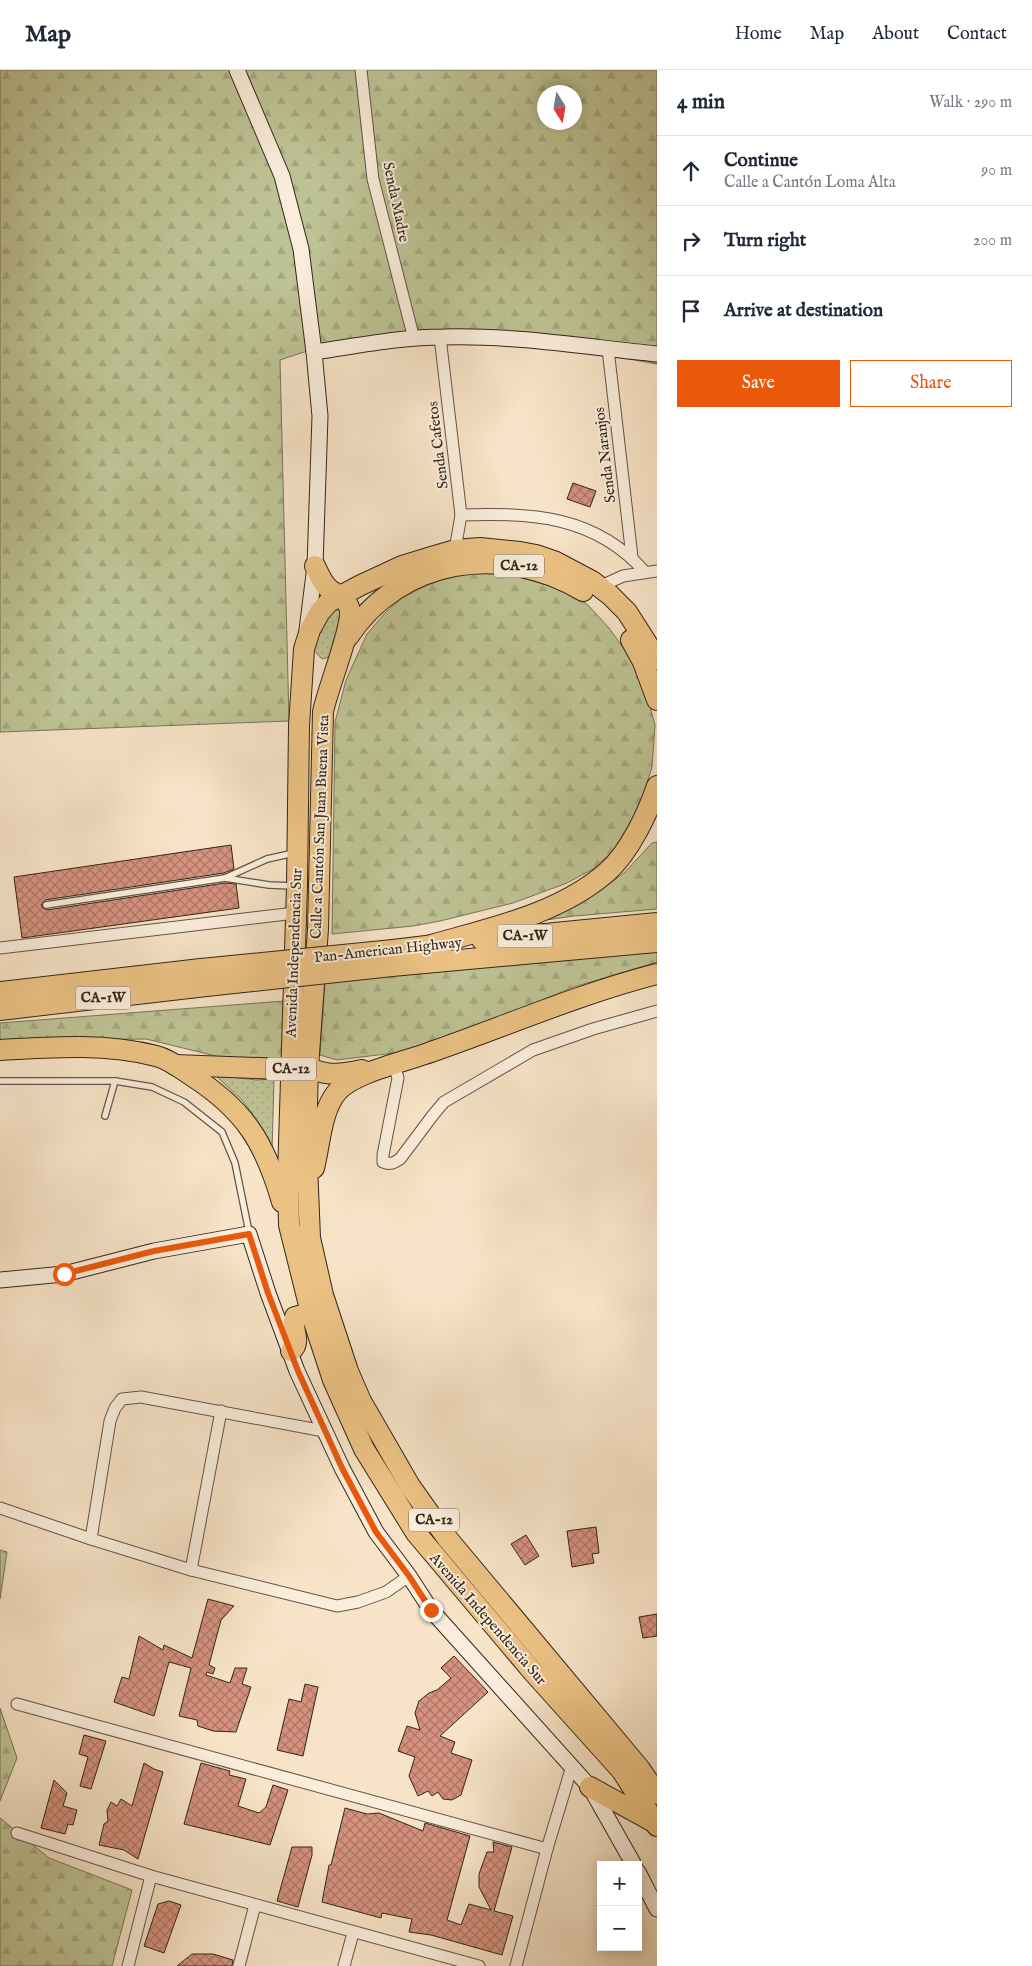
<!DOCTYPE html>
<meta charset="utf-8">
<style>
body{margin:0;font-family:"IM FELL English",serif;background:#f6f6f7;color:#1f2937}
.controls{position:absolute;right:15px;bottom:15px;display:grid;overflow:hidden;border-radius:0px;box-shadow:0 2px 12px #0003}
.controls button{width:45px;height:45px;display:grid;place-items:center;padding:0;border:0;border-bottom:1px solid #e0e1e3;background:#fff;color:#1f2937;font:25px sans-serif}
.compass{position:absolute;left:537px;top:15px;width:45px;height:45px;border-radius:50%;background:#fff;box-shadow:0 2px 12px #0003;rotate:169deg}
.stop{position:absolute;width:15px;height:15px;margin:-11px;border:4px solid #ea580c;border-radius:50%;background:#fff}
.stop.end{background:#ea580c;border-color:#fff;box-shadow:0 1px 5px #0008}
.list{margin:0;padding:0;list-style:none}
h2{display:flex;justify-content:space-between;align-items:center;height:65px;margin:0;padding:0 20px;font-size:21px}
h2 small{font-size:16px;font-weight:400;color:#747a83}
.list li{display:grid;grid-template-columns:32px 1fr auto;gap:15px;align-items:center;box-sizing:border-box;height:70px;padding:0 20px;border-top:1px solid #e0e1e3}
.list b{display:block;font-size:19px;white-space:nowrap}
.list p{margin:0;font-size:16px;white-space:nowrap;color:#747a83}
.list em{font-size:16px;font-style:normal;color:#747a83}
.actions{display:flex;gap:10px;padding:15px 20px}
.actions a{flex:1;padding:11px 0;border:1px solid #ea580c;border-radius:0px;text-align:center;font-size:18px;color:#ea580c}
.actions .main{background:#ea580c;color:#fff}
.icon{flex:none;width:28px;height:28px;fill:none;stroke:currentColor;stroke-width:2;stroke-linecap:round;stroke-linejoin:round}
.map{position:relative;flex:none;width:657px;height:1896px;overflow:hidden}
header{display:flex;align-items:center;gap:30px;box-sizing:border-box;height:70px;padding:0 25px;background:#fff;border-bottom:1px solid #e0e1e3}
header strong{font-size:24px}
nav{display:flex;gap:28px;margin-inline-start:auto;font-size:18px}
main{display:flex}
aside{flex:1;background:#fff}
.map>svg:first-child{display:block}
.grass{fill:url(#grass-dots);stroke:#787458}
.forest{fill:url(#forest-firs);stroke:#787458;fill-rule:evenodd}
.building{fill:url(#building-cross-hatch);stroke:#31251b}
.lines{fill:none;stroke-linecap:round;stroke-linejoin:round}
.lane-casing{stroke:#625446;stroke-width:8}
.street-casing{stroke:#625446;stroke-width:13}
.secondary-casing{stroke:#31251b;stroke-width:17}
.highway-casing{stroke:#31251b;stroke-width:22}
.lane{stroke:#faeddb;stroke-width:5.5}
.street{stroke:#faeddb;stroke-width:11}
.secondary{stroke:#faeddb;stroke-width:15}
.highway{stroke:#ecc284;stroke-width:20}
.highway-bridge-casing{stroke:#31251b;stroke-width:22;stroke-linecap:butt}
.highway-bridge{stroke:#ecc284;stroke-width:20}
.route{stroke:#ea580c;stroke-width:6}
.labels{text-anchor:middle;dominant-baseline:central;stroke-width:4;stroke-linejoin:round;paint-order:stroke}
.shield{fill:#faeddb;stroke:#6d6155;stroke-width:1}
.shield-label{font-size:14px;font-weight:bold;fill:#31251b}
.street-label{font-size:15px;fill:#31251b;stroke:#faeddb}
</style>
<header>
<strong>Map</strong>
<nav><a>Home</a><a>Map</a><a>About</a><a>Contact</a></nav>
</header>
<main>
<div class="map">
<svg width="657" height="1896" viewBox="0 0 657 1896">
<defs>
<pattern id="grass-dots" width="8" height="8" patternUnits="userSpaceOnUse" patternTransform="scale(1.25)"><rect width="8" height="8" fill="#bec395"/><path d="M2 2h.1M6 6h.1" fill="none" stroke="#a4a780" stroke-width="1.8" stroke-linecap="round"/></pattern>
<pattern id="forest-firs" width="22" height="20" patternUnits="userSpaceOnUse" patternTransform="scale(1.25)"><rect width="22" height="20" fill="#bec395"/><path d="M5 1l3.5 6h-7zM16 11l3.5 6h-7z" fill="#a4a780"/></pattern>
<pattern id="building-cross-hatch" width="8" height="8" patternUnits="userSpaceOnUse" patternTransform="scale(1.25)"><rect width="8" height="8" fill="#d5917d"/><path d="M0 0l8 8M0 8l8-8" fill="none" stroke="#ad7666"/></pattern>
</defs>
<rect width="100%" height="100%" fill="#f7e3c7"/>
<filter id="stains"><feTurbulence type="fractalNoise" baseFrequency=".004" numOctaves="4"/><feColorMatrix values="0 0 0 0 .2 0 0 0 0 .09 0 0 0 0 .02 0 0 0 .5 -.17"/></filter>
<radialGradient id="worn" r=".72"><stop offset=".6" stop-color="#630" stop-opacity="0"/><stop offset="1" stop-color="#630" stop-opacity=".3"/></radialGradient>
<g class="grass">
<polygon points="337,537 343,541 334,586 322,589 313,579 321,547"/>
<polygon points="215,1005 256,1010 274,1009 272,1082 252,1043 242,1030"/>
</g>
<g class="forest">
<path d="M0 0H657V294L505 267 337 271 280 290 289 651 0 662ZM544 22H574V52H544Z"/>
<polygon points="476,501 508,504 568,521 588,535 609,558 637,597 646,622 655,655 652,697 643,725 631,751 613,781 593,799 567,813 513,833 440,851 413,856 332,864 335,652 346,610 367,564 385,543 402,528 421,518 450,506"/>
<polygon points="657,772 657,839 574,846 525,853 596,823 624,803 652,773"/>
<polygon points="657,874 657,892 574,917 430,975 394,983 337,990 320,985 325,912"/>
<polygon points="284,931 284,989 228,989 146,969 0,971 0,953"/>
<polygon points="0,1480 7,1482 0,1529"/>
<polygon points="0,1638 17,1688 0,1731"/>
<polygon points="0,1748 49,1788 132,1820 112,1896 0,1896"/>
</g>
<g class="building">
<polygon points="573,413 596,421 590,437 567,429"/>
<polygon points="231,775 234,799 224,803 45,830 41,835 43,838 47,840 225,813 236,814 239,838 22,868 14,807"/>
<polygon points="596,1457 599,1483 592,1484 594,1493 572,1497 567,1461"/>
<polygon points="526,1465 539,1486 525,1495 511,1474"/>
<polygon points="208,1529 234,1536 221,1550 209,1595 215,1598 213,1604 207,1602 206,1605 230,1613 235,1598 247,1598 242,1614 251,1617 236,1662 213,1661 198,1656 197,1650 179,1646 191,1598 169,1592 154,1646 114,1632 122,1607 129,1609 139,1566 163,1580 164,1575 192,1588"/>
<polygon points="657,1544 657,1566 643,1568 639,1547"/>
<polygon points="454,1586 488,1622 440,1666 455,1672 451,1683 472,1690 461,1725 452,1730 443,1729 438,1722 432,1726 428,1721 418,1726 409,1706 415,1687 398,1681 407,1656 420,1660 415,1643 419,1631 429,1623 437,1620 451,1608 441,1598"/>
<polygon points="305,1614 318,1617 303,1686 277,1680 289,1629 301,1632"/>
<polygon points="84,1665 106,1671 91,1719 80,1716 88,1687 79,1684"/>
<polygon points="144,1693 154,1699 163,1702 138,1789 124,1780 99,1775 104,1754 108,1751 107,1740 111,1732 117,1736 121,1729 132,1736"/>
<polygon points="201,1693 230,1701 229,1705 246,1709 238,1736 259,1743 266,1737 273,1715 288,1720 270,1775 184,1754"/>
<polygon points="54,1710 67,1723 63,1736 77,1740 73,1755 68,1754 65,1764 41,1758"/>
<polygon points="345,1738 367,1744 379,1743 423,1761 425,1753 470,1766 447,1850 461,1855 469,1834 491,1840 479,1817 479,1804 487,1782 494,1782 493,1772 512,1777 494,1841 513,1846 502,1885 431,1865 409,1862 412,1849 382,1843 381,1848 322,1832 329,1795 331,1795"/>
<polygon points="292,1777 312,1777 312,1785 298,1837 277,1831"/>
<polygon points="169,1831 181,1835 164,1883 144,1876 158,1834"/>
<polygon points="192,1884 213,1884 233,1890 232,1896 177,1896"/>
</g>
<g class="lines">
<g class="lane-casing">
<g id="lane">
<polyline points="225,808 269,815 293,816"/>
<polyline points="46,835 225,808 267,789 294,783"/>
<polyline points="0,1011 115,1011 105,1046"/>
<polyline points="115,1011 152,1017 184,1032 222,1062 235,1093 249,1162"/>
</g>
</g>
<g class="street-casing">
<g id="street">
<polyline points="361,0 373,109 414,269"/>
<polyline points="440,267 461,445 455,480"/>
<polyline points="608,279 632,487"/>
<path d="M461 445C531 442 596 446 645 502"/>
<polyline points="599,517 623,506 657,501"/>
<polyline points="0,878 295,843"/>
<path d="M394 994 398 1008 383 1085V1092C390 1095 394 1093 400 1089L433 1045 444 1032 533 980 593 959 657 941"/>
<polyline points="0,1438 91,1469 191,1500 337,1536 358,1532 386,1522 409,1506"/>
<polyline points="91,1469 110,1351 115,1338 122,1329 141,1327 324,1361"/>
<polyline points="191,1500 221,1341"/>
<polyline points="17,1634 547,1779"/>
<polyline points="17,1763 151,1806 479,1896"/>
<polyline points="128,1896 151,1806"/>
<polyline points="239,1896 255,1835"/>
<polyline points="344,1896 353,1863"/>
<polyline points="516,1896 547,1779 572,1696"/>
</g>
</g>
<g class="secondary-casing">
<g id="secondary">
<polyline points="237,0 282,106 301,179 314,282 320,346 315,496 307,560"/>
<path d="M314 282C357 276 400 267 443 267 515 265 586 277 657 284"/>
<polyline points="0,1210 64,1204 154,1181 249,1164 268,1223 297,1301 342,1398 376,1462 409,1506 431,1540 590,1717 634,1795"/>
<polyline points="638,1802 657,1839"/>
</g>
</g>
<g class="highway-casing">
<g id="highway">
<path d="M315 496C319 504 322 513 329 519 337 525 345 527 349 537 355 553 327 619 323 642L318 859 308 997 306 1070 310 1168 323 1225 348 1301 361 1331 410 1416 447 1468 640 1699 657 1724"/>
<path d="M348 567C401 487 503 473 583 521"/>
<polyline points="631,570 643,592 657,630"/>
<polyline points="657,589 627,542 610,525 592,511 556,492 536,485 520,482 480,478 455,480 431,487 402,496 361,515 329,532 320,542 310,560 304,579 299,656 297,816 288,1106 289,1155 311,1243 333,1310 364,1379 416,1463 533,1602 622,1701 657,1756"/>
<polyline points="482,870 657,853"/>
<path d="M431 875C491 858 559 844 607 802 629 783 648 743 657 716"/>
<polyline points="393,880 443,874"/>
<polyline points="392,896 657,872"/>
<polyline points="0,922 201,899"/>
<polyline points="0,940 206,916"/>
<path d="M0 980C51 977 106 973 156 986 169 989 181 999 192 1006 245 1040 265 1073 282 1132"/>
<path d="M299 988C315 1008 340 1005 362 1000"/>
<polyline points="175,995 285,999 300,991"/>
<path d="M314 1098C320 1075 321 1041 337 1022 352 1003 407 991 431 982 506 956 579 924 657 904"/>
<path d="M291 1281C303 1271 290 1259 295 1247L311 1243"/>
<polyline points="590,1717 652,1751"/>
</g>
</g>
<use href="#lane" class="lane"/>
<use href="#street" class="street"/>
<use href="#secondary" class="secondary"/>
<use href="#highway" class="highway"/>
<g class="highway-bridge-casing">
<g id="highway-bridge">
<polyline points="201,899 393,880"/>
<polyline points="206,916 392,896"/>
</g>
</g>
<use href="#highway-bridge" class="highway-bridge"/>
</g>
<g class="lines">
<polyline class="route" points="64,1204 154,1181 249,1164 268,1223 298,1301 342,1398 376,1462 409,1506 431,1540"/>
</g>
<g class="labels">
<g class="shield">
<rect x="494" y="484.5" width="50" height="23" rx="4"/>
<rect x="497.5" y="854.5" width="55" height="23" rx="4"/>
<rect x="75.5" y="916.5" width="55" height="23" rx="4"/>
<rect x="266" y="987.5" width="50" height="23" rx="4"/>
<rect x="409" y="1438.5" width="50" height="23" rx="4"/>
</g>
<g class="shield-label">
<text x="519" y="496">CA-12</text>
<text x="525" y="866">CA-1W</text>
<text x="103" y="928">CA-1W</text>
<text x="291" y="999">CA-12</text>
<text x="434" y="1450">CA-12</text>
</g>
<g class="street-label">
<text transform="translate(396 132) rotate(78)">Senda Madre</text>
<text transform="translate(438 375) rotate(-97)">Senda Cafetos</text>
<text transform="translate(605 385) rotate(-97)">Senda Naranjos</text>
<text transform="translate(320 757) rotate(-88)">Calle a Cantón San Juan Buena Vista</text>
<text transform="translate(388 880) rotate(-6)">Pan-American Highway</text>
<text transform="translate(294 883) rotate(-88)">Avenida Independencia Sur</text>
<text transform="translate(488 1549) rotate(49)">Avenida Independencia Sur</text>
</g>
</g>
<rect width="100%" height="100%" filter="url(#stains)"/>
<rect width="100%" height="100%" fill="url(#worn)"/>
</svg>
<div class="controls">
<button>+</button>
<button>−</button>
</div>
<svg class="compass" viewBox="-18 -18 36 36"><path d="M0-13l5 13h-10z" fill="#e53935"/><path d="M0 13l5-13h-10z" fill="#747a83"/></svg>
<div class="stop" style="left:64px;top:1204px"></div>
<div class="stop end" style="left:431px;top:1540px"></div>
</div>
<aside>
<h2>4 min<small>Walk · 290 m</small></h2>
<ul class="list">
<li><svg class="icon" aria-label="ahead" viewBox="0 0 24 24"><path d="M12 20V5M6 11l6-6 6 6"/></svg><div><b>Continue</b><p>Calle a Cantón Loma Alta</p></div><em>90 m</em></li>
<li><svg class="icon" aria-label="right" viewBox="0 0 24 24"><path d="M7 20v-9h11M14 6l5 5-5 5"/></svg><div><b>Turn right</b></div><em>200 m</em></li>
<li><svg class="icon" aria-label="arrive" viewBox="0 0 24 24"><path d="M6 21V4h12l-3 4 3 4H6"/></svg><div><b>Arrive at destination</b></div></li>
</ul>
<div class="actions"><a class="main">Save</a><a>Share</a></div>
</aside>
</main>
